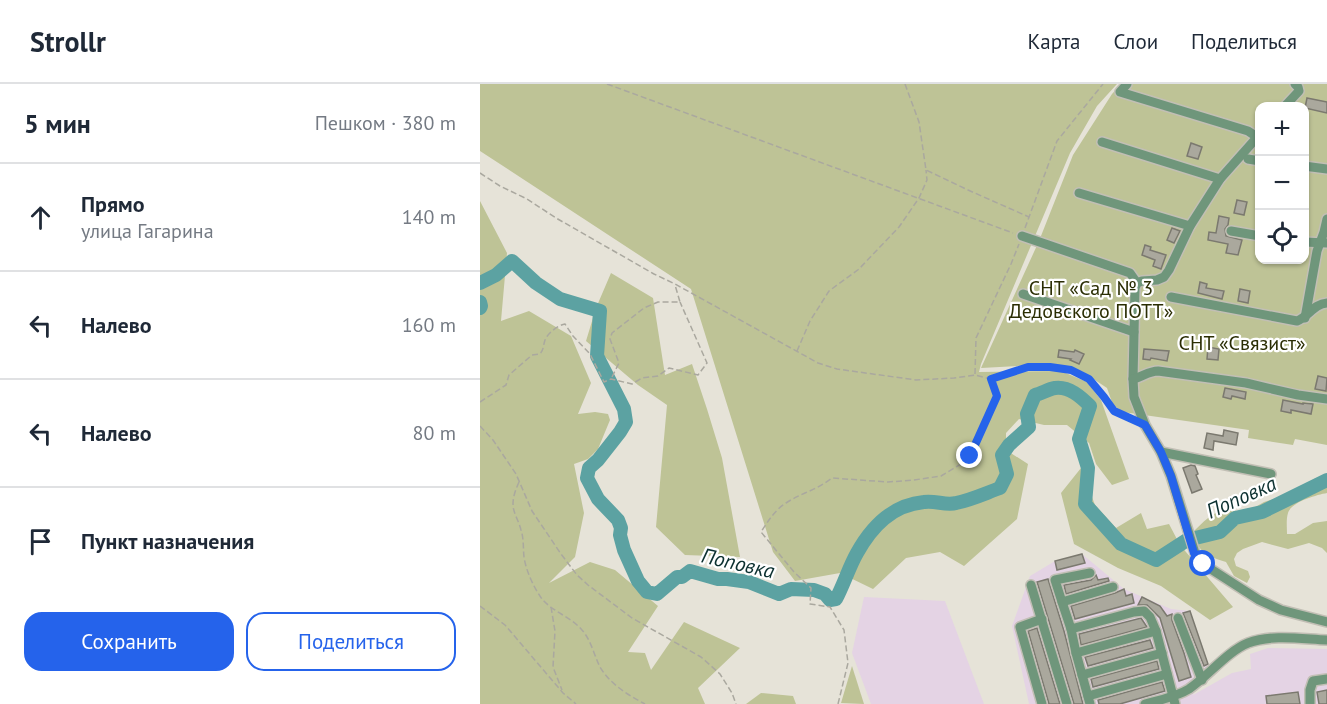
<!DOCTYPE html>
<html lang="ru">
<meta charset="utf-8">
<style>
body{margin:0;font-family:"PT Sans",sans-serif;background:#f2f2f3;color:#1f2937}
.controls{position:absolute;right:18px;top:18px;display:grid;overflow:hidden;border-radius:12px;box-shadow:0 2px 4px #0004}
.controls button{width:54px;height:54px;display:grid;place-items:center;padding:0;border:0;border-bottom:2px solid #e0e1e3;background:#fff;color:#1f2937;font:30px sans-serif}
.stop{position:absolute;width:18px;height:18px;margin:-14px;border:4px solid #2563eb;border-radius:50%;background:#fff}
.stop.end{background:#2563eb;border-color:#fff;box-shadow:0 2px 6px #0008}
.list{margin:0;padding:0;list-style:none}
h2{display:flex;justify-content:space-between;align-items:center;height:78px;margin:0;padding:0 24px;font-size:26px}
h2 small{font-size:20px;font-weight:400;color:#747a83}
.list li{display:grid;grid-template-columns:39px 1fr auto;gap:18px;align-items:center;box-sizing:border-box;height:108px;padding:0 24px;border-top:2px solid #e0e1e3}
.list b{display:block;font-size:22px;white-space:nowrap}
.list p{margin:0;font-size:20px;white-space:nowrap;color:#747a83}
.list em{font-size:20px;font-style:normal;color:#747a83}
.actions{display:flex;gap:12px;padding:18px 24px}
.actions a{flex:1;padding:14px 0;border:2px solid #2563eb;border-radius:18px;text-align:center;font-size:21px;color:#2563eb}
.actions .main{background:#2563eb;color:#fff}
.icon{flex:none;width:33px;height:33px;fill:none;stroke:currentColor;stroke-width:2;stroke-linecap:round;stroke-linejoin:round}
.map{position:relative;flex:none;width:847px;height:620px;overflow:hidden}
header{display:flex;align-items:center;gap:36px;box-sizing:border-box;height:84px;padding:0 30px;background:#fff;border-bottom:2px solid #e0e1e3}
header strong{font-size:28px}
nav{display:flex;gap:33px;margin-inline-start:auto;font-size:21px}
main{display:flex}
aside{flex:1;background:#fff}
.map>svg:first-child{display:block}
.industrial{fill:#e4d3e4}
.green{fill:#bec396;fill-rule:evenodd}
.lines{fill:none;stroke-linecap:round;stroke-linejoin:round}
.river{stroke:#5ca2a2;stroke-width:14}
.building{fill:#aaa89d;stroke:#7b796f;stroke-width:1.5}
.minor-casing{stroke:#c2bfb5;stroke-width:12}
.path{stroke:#aaa89f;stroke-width:1.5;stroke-dasharray:6 3;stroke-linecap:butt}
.minor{stroke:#6f967b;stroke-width:9}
.route{stroke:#2563eb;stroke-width:8}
.labels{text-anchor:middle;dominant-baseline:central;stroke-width:4.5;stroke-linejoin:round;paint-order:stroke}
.park-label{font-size:20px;fill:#2a2d03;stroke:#fff}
.water-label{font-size:21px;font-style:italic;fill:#0c3030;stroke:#fff}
</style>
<header>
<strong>Strollr</strong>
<nav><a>Карта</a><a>Слои</a><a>Поделиться</a></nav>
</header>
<main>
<aside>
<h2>5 мин<small>Пешком · 380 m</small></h2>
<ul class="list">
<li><svg class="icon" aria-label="ahead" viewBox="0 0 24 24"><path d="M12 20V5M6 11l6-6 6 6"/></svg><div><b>Прямо</b><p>улица Гагарина</p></div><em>140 m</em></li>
<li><svg class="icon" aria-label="left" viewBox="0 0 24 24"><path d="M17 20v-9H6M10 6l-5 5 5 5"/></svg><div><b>Налево</b></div><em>160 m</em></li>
<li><svg class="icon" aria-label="left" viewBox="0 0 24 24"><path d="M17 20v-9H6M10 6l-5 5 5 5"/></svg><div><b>Налево</b></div><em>80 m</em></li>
<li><svg class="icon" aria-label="arrive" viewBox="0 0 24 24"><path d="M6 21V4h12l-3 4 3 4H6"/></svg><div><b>Пункт назначения</b></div></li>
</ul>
<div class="actions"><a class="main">Сохранить</a><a>Поделиться</a></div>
</aside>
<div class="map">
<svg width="847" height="620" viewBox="0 0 847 620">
<rect width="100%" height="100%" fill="#e6e3d8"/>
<g class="industrial">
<polygon points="602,470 644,505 691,525 710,527 728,581 713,611 752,589 771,585 770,570 788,564 847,565 847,620 549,620 532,542 550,492 575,477"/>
<polygon points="384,513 465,517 504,620 391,620 372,569"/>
</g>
<g class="green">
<polygon points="0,0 637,0 617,22 590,69 501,280 499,288 581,287 607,298 621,316 649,395 632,401 616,380 609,359 587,341 564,341 539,335 526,349 526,366 548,380 537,435 484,482 460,468 426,474 393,505 360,489 315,497 293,468 211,205 0,67"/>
<path d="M641 0H847V361L815 355 813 361 768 354 769 346 643 328 633 321 627 304 603 288 575 280 501 284 559 157 593 71 632 10ZM780 22H824V176H780Z"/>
<polygon points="0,117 27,169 21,237 49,227 91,252 111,299 98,330 115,328 128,330 130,336 118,365 108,375 94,380 104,429 95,473 69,499 110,478 135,486 178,522 148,568 165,569 171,586 204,538 260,564 218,604 225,620 0,620"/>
<polygon points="131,189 173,214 185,291 212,280 227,325 242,374 260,473 205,471 176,443 187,321 158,301 106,257 116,224"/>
<polygon points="601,384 615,421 636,444 661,429 667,445 689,440 700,461 753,523 730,536 681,502 638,484 594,460 581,409"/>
<path d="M847 392V409C836 411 811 418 808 429 806 435 807 444 807 450H815L833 439 847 437V469L842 464 829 459 808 465 782 458 763 465 757 469 754 475 756 482 768 487 770 493 767 499 754 492 746 478C729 473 714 466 714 447 722 439 733 428 744 426 751 425 759 428 765 429L784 418 804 412 836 394Z"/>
<polygon points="372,582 384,620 361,619"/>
<polygon points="281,609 313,612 316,620 266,620"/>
</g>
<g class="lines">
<g class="river">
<path d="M0 199 16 191 32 177 56 199 80 215 120 227 117 272 144 325 146 338 140 348 118 376 109 384 107 394 118 415 138 436 141 444 140 451 144 466 158 497 167 508 177 510 197 493H202L210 487 238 495H247L269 498 299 510 311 505 334 506 345 510 350 516 356 515C364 500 369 483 377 469 392 442 412 421 444 418 455 416 466 422 476 419 491 416 506 409 520 404L527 390 522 371 529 361 549 343 547 330 555 311C562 309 569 305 575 304 589 302 601 313 610 322L599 355 608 384 605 420 641 460 676 476 707 456 740 448 755 434 782 428 847 396"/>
<polyline points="0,218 1,222 0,224"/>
</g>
</g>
<g class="building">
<polygon points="827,14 847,18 847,29 825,24"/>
<polygon points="711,59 722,63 718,75 707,72"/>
<polygon points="757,116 767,118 764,131 754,129"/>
<polygon points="739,132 749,134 748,141 745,145 746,152 762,156 758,171 746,169 748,160 728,156 729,148 736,149"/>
<polygon points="692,144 700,147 694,159 687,156"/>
<polygon points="665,161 671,163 670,166 686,171 681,185 673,182 675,176 662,171"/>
<polygon points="720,198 727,200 726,204 744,207 742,215 718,209"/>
<polygon points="760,205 770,207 768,219 758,217"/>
<polygon points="728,263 739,265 738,276 727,275"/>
<polygon points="664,265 689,267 687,277 671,274 670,276 663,275"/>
<polygon points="579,266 594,268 595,266 604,270 599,280 590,276 591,275 578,273"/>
<polygon points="838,292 847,294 846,307 835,305"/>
<polygon points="745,304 766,308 765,315 752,312 751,315 743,313"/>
<polygon points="803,316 823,320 823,319 833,320 831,330 811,326 811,329 801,327"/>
<polygon points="744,346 758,349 756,361 734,357 733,366 724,364 727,349 743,352"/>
<polygon points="711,381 715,382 718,390 716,391 722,405 712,409 703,384"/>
<polygon points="602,470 605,479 577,486 575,477"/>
<polygon points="616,491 618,496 628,494 629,497 586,510 584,501 611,496"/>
<polygon points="568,495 584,547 603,620 594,620 557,498"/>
<polygon points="644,505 646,512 652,510 654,519 595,535 591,522 635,509"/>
<polygon points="662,513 680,522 687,532 692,530 692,536 704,569 711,593 699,597 680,534 667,521 658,521"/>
<polygon points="710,527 728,580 724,582 703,529"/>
<polygon points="661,534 667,543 601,561 599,550"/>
<polygon points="557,544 580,620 569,620 548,547"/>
<polygon points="670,556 673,564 608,582 605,573"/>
<polygon points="677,577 679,585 613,603 611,595"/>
<polygon points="682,598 685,607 640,620 619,620 618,616"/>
<polygon points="847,606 847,620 839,620 837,608"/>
<polygon points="818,608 820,620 787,620 786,612"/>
</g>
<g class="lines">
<g class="minor-casing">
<g id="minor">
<polyline points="647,0 640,8 768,47 777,53"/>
<polyline points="805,22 819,7 818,3 815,0"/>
<polyline points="780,50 740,95 710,142 689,186 684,193 677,196 662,197 657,199 655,204 653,295 654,313 665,341 681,368 691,392 715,469 723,480 779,516 801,526 847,538"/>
<polyline points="622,58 740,95"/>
<polyline points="768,75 780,77"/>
<polyline points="824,82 847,85"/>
<polyline points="599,109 710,142"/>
<polyline points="751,147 780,152"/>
<polyline points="542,152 650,189 657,199"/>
<polyline points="824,158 847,159"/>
<polyline points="543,210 654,248"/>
<path d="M691 213 817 237C829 232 834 220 847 219"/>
<polyline points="825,234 837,167 844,148 847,135"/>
<path d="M653 295C662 293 669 287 678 287L766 299 818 311 847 315"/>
<polyline points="681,368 791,390"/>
<polyline points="551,501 587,620"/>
<polyline points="582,518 575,496 610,489"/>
<polyline points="698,534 722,596"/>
<polyline points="562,535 540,543 562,620"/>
<polyline points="591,545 582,518 633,503"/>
<polyline points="596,569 676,547"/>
<polyline points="602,591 682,569"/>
<polyline points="608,612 687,590"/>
<polyline points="610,620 596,569 591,545 654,528 664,527 670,533 676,547 695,620"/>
<path d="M665 620C680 616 696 613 709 605 728 592 748 567 768 559 792 550 822 555 847 556"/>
<polyline points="830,620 830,606 833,597 847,595"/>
</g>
</g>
<g class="path">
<polyline points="127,0 533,149"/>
<polyline points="425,0 439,38 446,86 488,106 549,133"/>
<polyline points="0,89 20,102 47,115 76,134 174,190 195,200 338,279 357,285 436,296 474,294 495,291 511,295 548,283 570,283 591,286 609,295 624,313 634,327 654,335"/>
<polyline points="545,144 577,57 623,0"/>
<polyline points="317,267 330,237 349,207 379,185 419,143 439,114 447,96 446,86"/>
<polyline points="495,290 496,254 531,180 539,160"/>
<polyline points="132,293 139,279 130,255 132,249 164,224 178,218 200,218 195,201"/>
<path d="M0 318 26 301 29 291 52 271 60 270C64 265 63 262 65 256 68 249 78 241 85 240L93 252 110 270 124 298 131 295 152 300 162 294 178 292 189 284 218 291 227 279 200 218"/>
<polyline points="0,342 13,356 36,390 52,427 81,470 97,491 108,501 152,534 221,573 240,590 252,609 256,620"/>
<path d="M39 398C36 405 33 412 33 420 33 429 39 437 41 446 44 455 43 464 44 473 46 487 54 504 62 515 73 528 91 533 102 546 111 556 114 571 120 583 130 600 148 611 165 620"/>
<polyline points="0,522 25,541 83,609 96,620"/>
<polyline points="71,523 75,547 73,583 82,606"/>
<path d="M358 620 368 579 364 546 350 523 330 520 331 504 314 488 281 448C288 437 295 426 306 419 321 409 337 406 352 394L408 398 434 396 461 392 481 380 491 372 517 312 511 296"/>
</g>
<use href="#minor" class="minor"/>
</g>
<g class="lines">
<polyline class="route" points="490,372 517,312 511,295 548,283 570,283 591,286 609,295 624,313 634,327 665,341 681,368 691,392 714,469 723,480"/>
</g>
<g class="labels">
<g class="park-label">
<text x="611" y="204">СНТ «Сад № 3<tspan x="611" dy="23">Дедовского ПОТТ»</tspan></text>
<text x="762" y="259">СНТ «Связист»</text>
</g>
<g class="water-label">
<text transform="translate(761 413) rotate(-24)">Поповка</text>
<text transform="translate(258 479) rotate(13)">Поповка</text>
</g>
</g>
</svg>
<div class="controls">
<button>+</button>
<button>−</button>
<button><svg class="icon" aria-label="locate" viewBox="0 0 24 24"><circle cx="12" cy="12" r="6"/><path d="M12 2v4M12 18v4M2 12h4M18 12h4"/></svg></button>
</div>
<div class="stop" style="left:723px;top:480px"></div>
<div class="stop end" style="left:490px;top:372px"></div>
</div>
</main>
